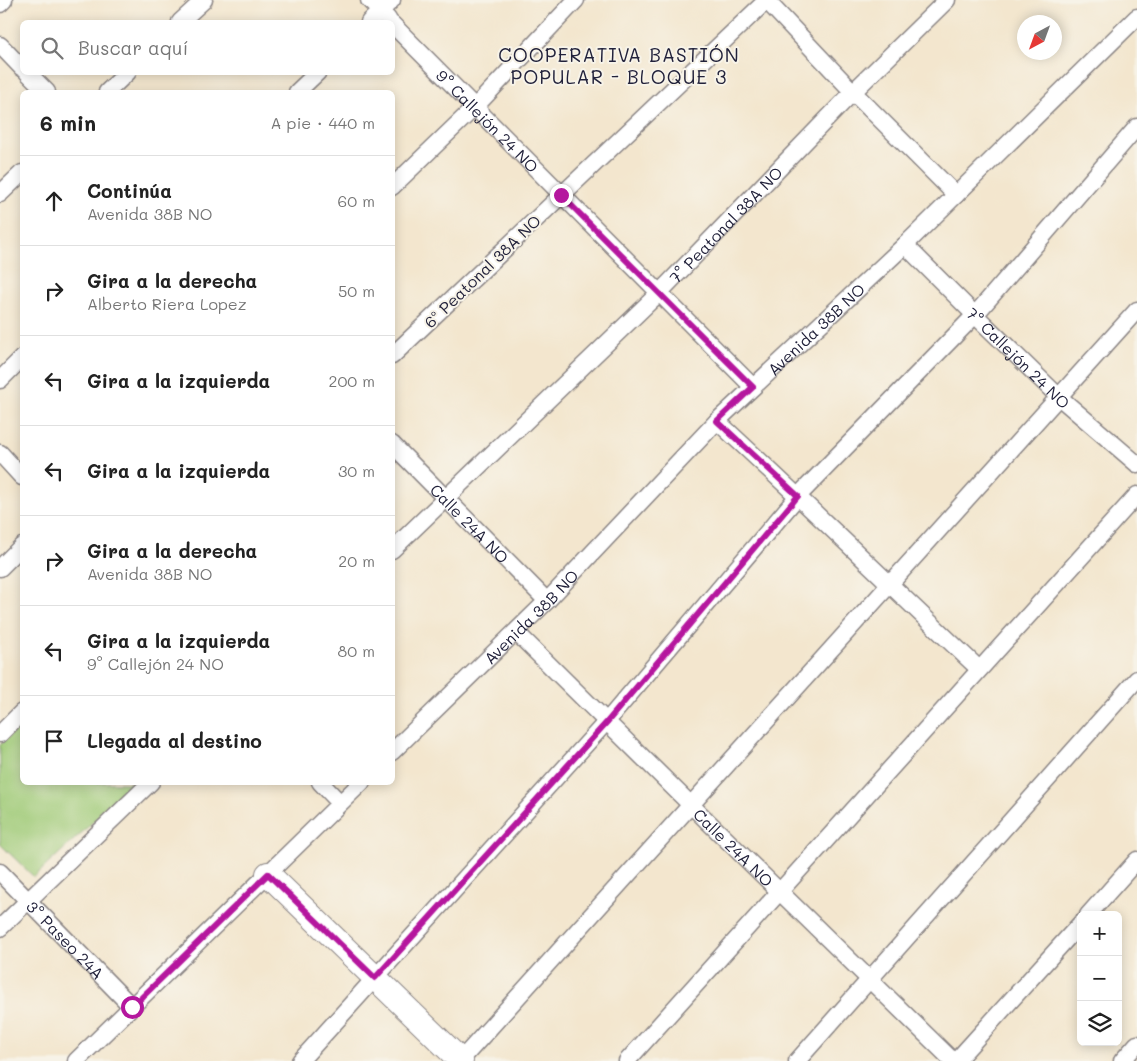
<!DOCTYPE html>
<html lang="es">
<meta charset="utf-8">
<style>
body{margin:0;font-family:Mali,sans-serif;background:#f6f6f6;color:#222}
.controls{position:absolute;right:15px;bottom:15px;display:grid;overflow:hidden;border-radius:8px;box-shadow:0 2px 12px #0003}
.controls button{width:45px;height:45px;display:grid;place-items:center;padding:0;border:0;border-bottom:1px solid #e0e0e0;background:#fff;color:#222;font:25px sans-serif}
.compass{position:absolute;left:1017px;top:15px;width:45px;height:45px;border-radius:50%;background:#fff;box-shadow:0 2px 12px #0003;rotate:221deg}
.stop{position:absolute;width:15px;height:15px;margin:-11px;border:4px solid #b5179e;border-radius:50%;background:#fff}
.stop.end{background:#b5179e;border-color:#fff;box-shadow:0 1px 5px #0008}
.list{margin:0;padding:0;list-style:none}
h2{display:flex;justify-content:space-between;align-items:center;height:65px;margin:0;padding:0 20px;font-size:21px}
h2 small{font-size:16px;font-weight:400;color:#767676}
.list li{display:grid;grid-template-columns:32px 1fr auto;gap:15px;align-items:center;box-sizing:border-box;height:90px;padding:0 20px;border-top:1px solid #e0e0e0}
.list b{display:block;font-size:19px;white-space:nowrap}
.list p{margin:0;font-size:16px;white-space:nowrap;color:#767676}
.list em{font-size:16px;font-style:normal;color:#767676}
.icon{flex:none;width:28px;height:28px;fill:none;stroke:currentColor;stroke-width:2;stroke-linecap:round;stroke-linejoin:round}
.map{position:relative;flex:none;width:1137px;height:1061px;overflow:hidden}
.search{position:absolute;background:#fff;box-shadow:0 2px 12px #0003;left:20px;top:20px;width:375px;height:55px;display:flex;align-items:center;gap:12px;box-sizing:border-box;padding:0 18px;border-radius:8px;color:#767676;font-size:19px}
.panel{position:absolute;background:#fff;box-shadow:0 2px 12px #0003;left:20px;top:90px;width:375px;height:695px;border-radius:8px}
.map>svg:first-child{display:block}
.green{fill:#9fca77;stroke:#607659}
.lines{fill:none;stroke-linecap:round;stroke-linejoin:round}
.street-casing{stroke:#8a8484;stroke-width:19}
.secondary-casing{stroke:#8a8484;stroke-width:26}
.street{stroke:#fff;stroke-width:16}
.secondary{stroke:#fff;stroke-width:24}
.route{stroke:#b5179e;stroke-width:6}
.labels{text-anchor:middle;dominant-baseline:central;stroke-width:4;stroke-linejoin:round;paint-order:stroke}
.street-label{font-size:16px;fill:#22223b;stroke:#f7f3e8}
.quarter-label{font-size:19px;letter-spacing:1px;fill:#22223b;stroke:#f7f3e8}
</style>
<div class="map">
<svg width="1137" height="1061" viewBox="0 0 1137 1061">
<rect width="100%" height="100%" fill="#f7f3e8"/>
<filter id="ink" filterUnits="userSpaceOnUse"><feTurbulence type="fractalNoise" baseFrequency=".02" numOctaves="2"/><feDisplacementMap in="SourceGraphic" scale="10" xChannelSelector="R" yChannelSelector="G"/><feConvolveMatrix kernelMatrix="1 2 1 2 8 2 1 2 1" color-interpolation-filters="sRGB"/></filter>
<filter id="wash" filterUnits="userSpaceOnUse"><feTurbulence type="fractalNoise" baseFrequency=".0096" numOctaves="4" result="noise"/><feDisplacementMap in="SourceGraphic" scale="20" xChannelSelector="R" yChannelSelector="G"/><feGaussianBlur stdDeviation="1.12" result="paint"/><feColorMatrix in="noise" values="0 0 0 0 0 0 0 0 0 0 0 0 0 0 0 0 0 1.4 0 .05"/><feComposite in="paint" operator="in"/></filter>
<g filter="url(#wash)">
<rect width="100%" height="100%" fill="#f3e6ce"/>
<polygon class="green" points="22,724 22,782 135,783 34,877 0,844 0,745"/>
</g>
<g filter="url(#ink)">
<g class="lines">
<g class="street-casing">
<g id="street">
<polyline points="369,0 388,19"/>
<polyline points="766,0 853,92 956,195"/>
<polyline points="0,4 4,0"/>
<polyline points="180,22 204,0"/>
<polyline points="369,22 392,0"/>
<path id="s1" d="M392 24 753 387"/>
<polyline points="0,45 22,68"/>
<polyline points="27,72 47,92"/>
<polyline points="107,92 128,72"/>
<polyline points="297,92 318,72"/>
<polyline points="392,187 475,107 576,0"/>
<polyline points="0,194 22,173"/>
<path id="s2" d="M905 245 975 315 1059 397 1137 464"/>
<polyline points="392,356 767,0"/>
<polyline points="0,380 22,358"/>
<path d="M717 421C806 503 892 587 979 669"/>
<path id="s3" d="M392 444 547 601"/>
<polyline points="0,453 22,477"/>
<path id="s4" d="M392 550 659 293 853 92 947 0"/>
<polyline points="0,568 22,546"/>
<path id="s5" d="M516 632 691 805 953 1061"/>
<polyline points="0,734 22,712"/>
<path id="s6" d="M392 752 547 601 717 421 905 245 1137 17"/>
<polyline points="320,782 340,803"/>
<path id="s7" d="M0 872 132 1007"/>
<polyline points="1088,915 1137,860"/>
<polyline points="0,928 151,782"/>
<polyline points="76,1061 362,782"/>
<polyline points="300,1061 607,721 798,496 975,315 1137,127"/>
<polyline points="460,1061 1137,310"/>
<polyline points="627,1061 1137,495"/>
<polyline points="797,1061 1137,679"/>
<polyline points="956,1061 1081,923"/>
<polyline points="1122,1061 1137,1044"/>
</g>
</g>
<g class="secondary-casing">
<polyline id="secondary" points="268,874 461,1061"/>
</g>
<use href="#street" class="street"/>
<use href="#secondary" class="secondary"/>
</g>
</g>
<g class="lines" filter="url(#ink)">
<polyline class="route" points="132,1007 268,874 375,978 607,722 798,496 717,421 753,387 561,195"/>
</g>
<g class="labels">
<g class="street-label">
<text stroke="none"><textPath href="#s1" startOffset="136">9° Callejón 24 NO</textPath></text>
<text stroke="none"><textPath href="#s4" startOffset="466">7° Peatonal 38A NO</textPath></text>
<text transform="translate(482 271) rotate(-44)">6º Peatonal 38A NO</text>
<text stroke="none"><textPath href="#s6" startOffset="599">Avenida 38B NO</textPath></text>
<text stroke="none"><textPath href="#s2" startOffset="160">7° Callejón 24 NO</textPath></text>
<text stroke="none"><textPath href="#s3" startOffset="111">Calle 24A NO</textPath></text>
<text stroke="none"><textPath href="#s6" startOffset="194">Avenida 38B NO</textPath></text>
<text stroke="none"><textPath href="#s5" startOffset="306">Calle 24A NO</textPath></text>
<text stroke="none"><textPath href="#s7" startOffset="94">3° Paseo 24A</textPath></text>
</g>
<g class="quarter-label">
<text x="619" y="54">COOPERATIVA BASTIÓN<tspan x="619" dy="22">POPULAR - BLOQUE 3</tspan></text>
</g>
</g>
</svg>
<div class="controls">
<button>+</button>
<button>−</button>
<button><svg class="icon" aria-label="layers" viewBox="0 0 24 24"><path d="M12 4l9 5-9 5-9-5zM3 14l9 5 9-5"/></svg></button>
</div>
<svg class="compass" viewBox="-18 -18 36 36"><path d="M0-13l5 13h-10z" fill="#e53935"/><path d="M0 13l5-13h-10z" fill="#767676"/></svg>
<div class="stop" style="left:132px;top:1007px"></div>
<div class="stop end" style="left:561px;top:195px"></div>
<div class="search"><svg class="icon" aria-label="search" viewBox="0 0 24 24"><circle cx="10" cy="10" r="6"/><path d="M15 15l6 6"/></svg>Buscar aquí</div>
<section class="panel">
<h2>6 min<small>A pie · 440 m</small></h2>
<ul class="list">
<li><svg class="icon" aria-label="ahead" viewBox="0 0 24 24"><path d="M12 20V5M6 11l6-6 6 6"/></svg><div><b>Continúa</b><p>Avenida 38B NO</p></div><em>60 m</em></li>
<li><svg class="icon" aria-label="right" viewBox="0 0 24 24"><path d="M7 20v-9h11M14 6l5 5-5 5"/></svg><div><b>Gira a la derecha</b><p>Alberto Riera Lopez</p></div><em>50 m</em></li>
<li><svg class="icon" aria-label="left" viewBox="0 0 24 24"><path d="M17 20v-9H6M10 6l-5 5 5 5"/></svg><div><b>Gira a la izquierda</b></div><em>200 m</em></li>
<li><svg class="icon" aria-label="left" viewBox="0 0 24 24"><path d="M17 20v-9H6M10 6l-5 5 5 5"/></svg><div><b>Gira a la izquierda</b></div><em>30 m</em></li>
<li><svg class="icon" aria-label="right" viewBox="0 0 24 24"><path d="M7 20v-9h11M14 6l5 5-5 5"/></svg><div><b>Gira a la derecha</b><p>Avenida 38B NO</p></div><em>20 m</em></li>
<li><svg class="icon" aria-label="left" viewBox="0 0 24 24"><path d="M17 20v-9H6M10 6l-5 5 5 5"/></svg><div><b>Gira a la izquierda</b><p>9° Callejón 24 NO</p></div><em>80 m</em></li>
<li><svg class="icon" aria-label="arrive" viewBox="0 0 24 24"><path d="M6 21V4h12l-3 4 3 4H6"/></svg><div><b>Llegada al destino</b></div></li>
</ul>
</section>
</div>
